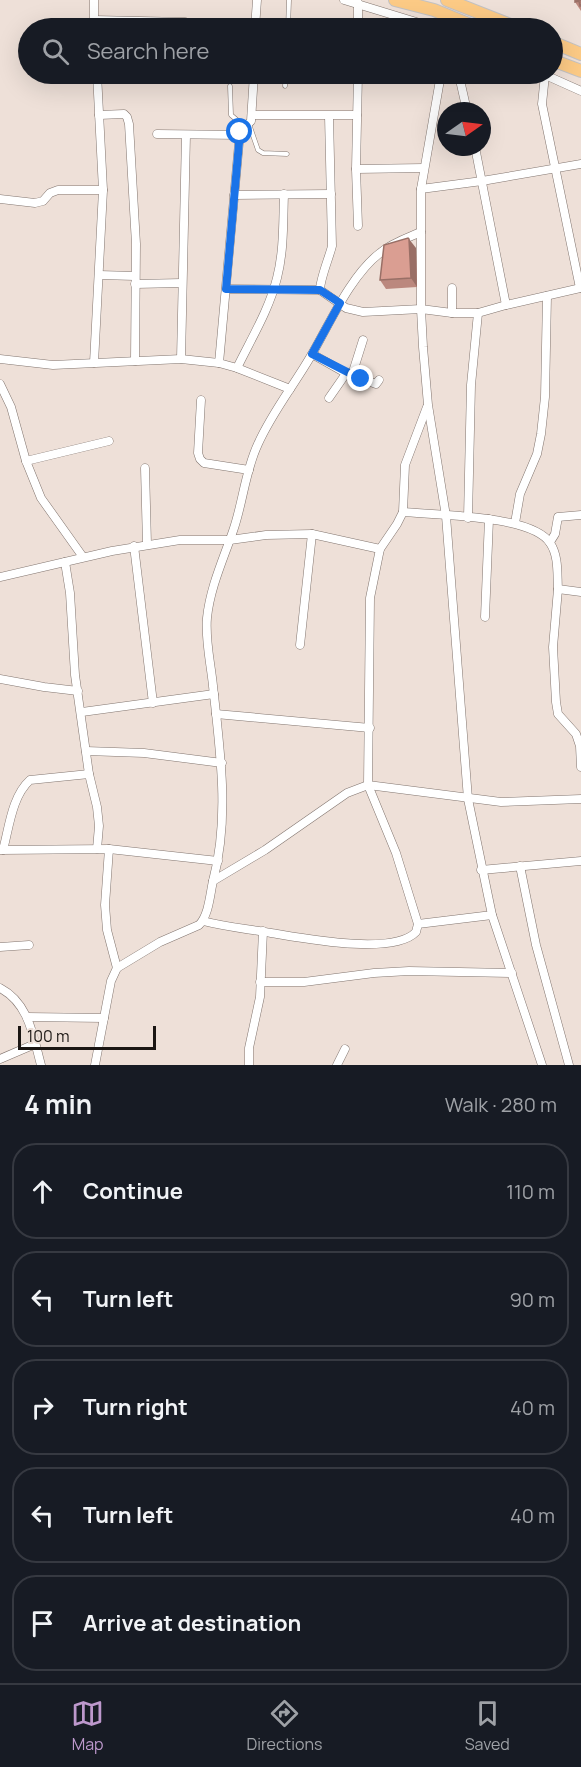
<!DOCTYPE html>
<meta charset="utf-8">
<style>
body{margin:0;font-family:Manrope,sans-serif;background:#20242c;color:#f1f3f6}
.compass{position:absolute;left:437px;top:102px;width:54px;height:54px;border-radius:50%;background:#171b24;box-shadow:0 6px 24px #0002;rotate:76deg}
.scale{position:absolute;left:18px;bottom:15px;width:138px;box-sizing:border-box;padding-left:6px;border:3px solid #1b1613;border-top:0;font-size:16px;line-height:21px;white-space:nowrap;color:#1b1613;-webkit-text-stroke:4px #eee0d8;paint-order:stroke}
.stop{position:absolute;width:18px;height:18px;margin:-14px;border:4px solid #1a73e8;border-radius:50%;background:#fff}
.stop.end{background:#1a73e8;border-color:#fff;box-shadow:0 2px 6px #0008}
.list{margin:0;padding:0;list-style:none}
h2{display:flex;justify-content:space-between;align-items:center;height:78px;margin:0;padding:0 24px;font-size:26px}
h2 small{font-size:20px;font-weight:400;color:#9ea1a6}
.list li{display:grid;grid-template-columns:39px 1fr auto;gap:18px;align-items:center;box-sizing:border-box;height:96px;margin:0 12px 12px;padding:0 12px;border:2px solid #363941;border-radius:24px}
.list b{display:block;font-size:22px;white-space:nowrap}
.list em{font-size:20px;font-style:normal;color:#9ea1a6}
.icon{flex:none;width:33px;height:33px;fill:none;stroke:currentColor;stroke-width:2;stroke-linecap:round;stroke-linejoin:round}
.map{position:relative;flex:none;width:581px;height:1065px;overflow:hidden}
.search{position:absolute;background:#171b24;box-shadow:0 6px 24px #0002;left:18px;right:18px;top:18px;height:66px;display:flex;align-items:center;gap:15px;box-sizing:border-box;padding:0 21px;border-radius:33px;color:#9ea1a6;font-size:22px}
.sheet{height:618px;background:#171b24}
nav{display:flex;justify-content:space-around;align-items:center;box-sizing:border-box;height:84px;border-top:2px solid #363941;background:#171b24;font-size:16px;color:#9ea1a6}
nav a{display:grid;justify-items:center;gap:3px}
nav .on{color:#bd98cc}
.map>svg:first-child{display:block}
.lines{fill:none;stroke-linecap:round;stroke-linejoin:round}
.service-casing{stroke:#82756f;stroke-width:5}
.minor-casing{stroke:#82756f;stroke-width:9}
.primary-casing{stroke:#c4c2c2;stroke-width:14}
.service{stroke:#fff;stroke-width:4}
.minor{stroke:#fff;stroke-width:8}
.primary{stroke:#fcca85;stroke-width:12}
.wall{fill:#bb887e}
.shaded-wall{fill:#996f66}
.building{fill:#da9e92;stroke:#996f66;stroke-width:1.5}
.route{stroke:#1a73e8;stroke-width:8}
</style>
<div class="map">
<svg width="581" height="1065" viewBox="0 0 581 1065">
<rect width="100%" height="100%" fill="#eee0d8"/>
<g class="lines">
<g class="service-casing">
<g id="service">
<polyline points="288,28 289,0"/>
<polyline points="230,86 231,115 244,126"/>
<polyline points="285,86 286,74"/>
<polyline points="249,124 258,150 263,153 287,154"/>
</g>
</g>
<g class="minor-casing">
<g id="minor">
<polyline points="94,0 94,28"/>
<polyline points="344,0 436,28"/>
<polyline points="94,20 185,22"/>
<polyline points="255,28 257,0"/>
<polyline points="358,28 358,3"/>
<polyline points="447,28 449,16"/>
<polyline points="254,74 251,121 240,132 219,363 237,368 290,389"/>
<polyline points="358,74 356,169 358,226"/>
<polyline points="454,74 460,80 467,111"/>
<polyline points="543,74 581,91"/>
<polyline points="547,74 545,75 542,104 580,288"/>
<polyline points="99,115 124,114 127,117 129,124 136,244 135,361"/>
<polyline points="252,115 357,115"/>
<path d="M329 116 332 246C329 258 320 279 320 290L346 308 363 312 421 309 452 313H478L506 305"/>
<polyline points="157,134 240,135"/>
<polyline points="475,147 506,305 581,288"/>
<polyline points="356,169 424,168"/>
<polyline points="421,189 482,181 581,164"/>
<polyline points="234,195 331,194"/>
<polyline points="0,199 35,203 43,201 50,193 58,190 103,190"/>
<polyline points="99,275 135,276"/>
<polyline points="135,284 182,283"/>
<polyline points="452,288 452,313"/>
<polyline points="226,289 320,290"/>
<polyline points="312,354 344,372 345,375 329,398"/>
<polyline points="0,359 53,365 181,359 219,363"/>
<polyline points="181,359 186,135"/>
<polyline points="94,363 103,190 97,74"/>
<path d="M237 368C251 339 269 310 277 278 284 251 283 222 284 194"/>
<polyline points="344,372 376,384 379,380"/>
<polyline points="352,375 363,340"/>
<polyline points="0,384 11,407 26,461 41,498 83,557"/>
<polyline points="201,400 198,453 200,459 204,463 249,470"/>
<polyline points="26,461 109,441"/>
<polyline points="145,468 147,544"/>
<polyline points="403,512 405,465 427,407"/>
<polyline points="468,518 471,385 478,313"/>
<polyline points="515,523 520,494 537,454 541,434 545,397 547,296"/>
<polyline points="550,542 555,534 558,517 581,515"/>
<polyline points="134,546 153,703"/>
<polyline points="65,562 70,593 75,675 89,774 97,807 99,826 97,849"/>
<polyline points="0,577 112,551 180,540 230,540 266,535 312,534 380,549"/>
<polyline points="558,589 553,647 556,702 558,714 576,734 580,746 581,767"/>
<polyline points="485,617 489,519"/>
<polyline points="300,645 312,534"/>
<polyline points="0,679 44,687 78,691"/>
<polyline points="82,712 214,694"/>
<polyline points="216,714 370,728"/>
<polyline points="86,751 144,753 222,763"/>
<polyline points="109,849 105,905 107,930 117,968"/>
<polyline points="0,850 109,849 218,861"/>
<path d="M3 850C9 828 12 796 30 780L89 774"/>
<polyline points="520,866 536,945 569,1065"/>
<polyline points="481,870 581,861"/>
<path d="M213 881C230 817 220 751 213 686 211 665 205 640 207 618 210 588 223 560 233 531 243 503 245 471 258 444 272 412 295 384 312 354 330 323 351 275 380 253 392 243 407 238 421 232"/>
<polyline points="492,915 542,1065"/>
<path d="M203 921C226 927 248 929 271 933 302 938 393 956 416 932L418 924 492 915 468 799 446 516 428 405 423 347 421 309V189L441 74"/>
<path d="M418 924 396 853 368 785 370 598 380 549 397 524 403 512C436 515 532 515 550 543 559 556 557 574 558 589L581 592"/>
<polyline points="0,947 29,945"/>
<polyline points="260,982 304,982 374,973 409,971 512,973"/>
<path d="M0 988C29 1003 33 1036 41 1065"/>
<polyline points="27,1017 104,1018"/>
<polyline points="0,1059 35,1044"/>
<path d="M95 1065 111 981 117 968 160 942 199 925C209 915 210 894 213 881L265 850 347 793 368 785 501 802 581 799"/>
<polyline points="249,1065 249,1048 260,997 263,931"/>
<polyline points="337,1065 345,1049"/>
</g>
</g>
<g class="primary-casing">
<g id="primary">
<polyline points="395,0 434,10 478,28"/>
<polyline points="447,0 518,28"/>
<polyline points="552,42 581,54"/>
<polyline points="552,60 581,71"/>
</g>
</g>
<use href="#service" class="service"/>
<use href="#minor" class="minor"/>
<use href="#primary" class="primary"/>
</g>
<g class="wall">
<polygon points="581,0 581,11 575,2"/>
<polygon points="416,248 417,287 386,289 380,280"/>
</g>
<polygon class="shaded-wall" points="409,239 416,248 417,287 411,278"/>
<g class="building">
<polygon points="575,0 581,0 581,6 580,6 579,1 575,2"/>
<polygon points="408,238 409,239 411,278 380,280 384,245"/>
</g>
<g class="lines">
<polyline class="route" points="240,132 226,289 320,290 340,303 312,354 361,379"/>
</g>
</svg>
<svg class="compass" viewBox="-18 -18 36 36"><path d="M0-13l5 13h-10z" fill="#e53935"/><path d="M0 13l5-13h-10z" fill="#9ea1a6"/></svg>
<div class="scale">100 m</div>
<div class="stop" style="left:240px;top:132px"></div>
<div class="stop end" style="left:361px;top:379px"></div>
<div class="search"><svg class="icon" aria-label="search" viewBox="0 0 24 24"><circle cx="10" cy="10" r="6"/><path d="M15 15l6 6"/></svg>Search here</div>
</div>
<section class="sheet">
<h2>4 min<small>Walk · 280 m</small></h2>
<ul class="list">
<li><svg class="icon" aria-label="ahead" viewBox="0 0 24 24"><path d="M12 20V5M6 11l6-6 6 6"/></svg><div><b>Continue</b></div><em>110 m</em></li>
<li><svg class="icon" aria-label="left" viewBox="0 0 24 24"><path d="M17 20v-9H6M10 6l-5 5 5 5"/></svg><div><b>Turn left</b></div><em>90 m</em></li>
<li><svg class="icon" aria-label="right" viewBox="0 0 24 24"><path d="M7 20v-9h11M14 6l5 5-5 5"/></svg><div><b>Turn right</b></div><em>40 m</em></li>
<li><svg class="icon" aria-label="left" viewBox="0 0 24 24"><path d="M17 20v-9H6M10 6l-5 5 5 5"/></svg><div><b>Turn left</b></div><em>40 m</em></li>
<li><svg class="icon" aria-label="arrive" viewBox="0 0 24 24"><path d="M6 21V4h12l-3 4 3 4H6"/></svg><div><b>Arrive at destination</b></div></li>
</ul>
</section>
<nav>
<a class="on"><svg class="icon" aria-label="map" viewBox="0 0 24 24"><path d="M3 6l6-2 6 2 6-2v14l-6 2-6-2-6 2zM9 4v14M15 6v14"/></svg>Map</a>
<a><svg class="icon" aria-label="directions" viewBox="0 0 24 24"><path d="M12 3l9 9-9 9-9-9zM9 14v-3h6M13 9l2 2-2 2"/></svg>Directions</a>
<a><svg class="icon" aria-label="saved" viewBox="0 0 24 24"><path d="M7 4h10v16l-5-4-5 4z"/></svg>Saved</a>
</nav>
